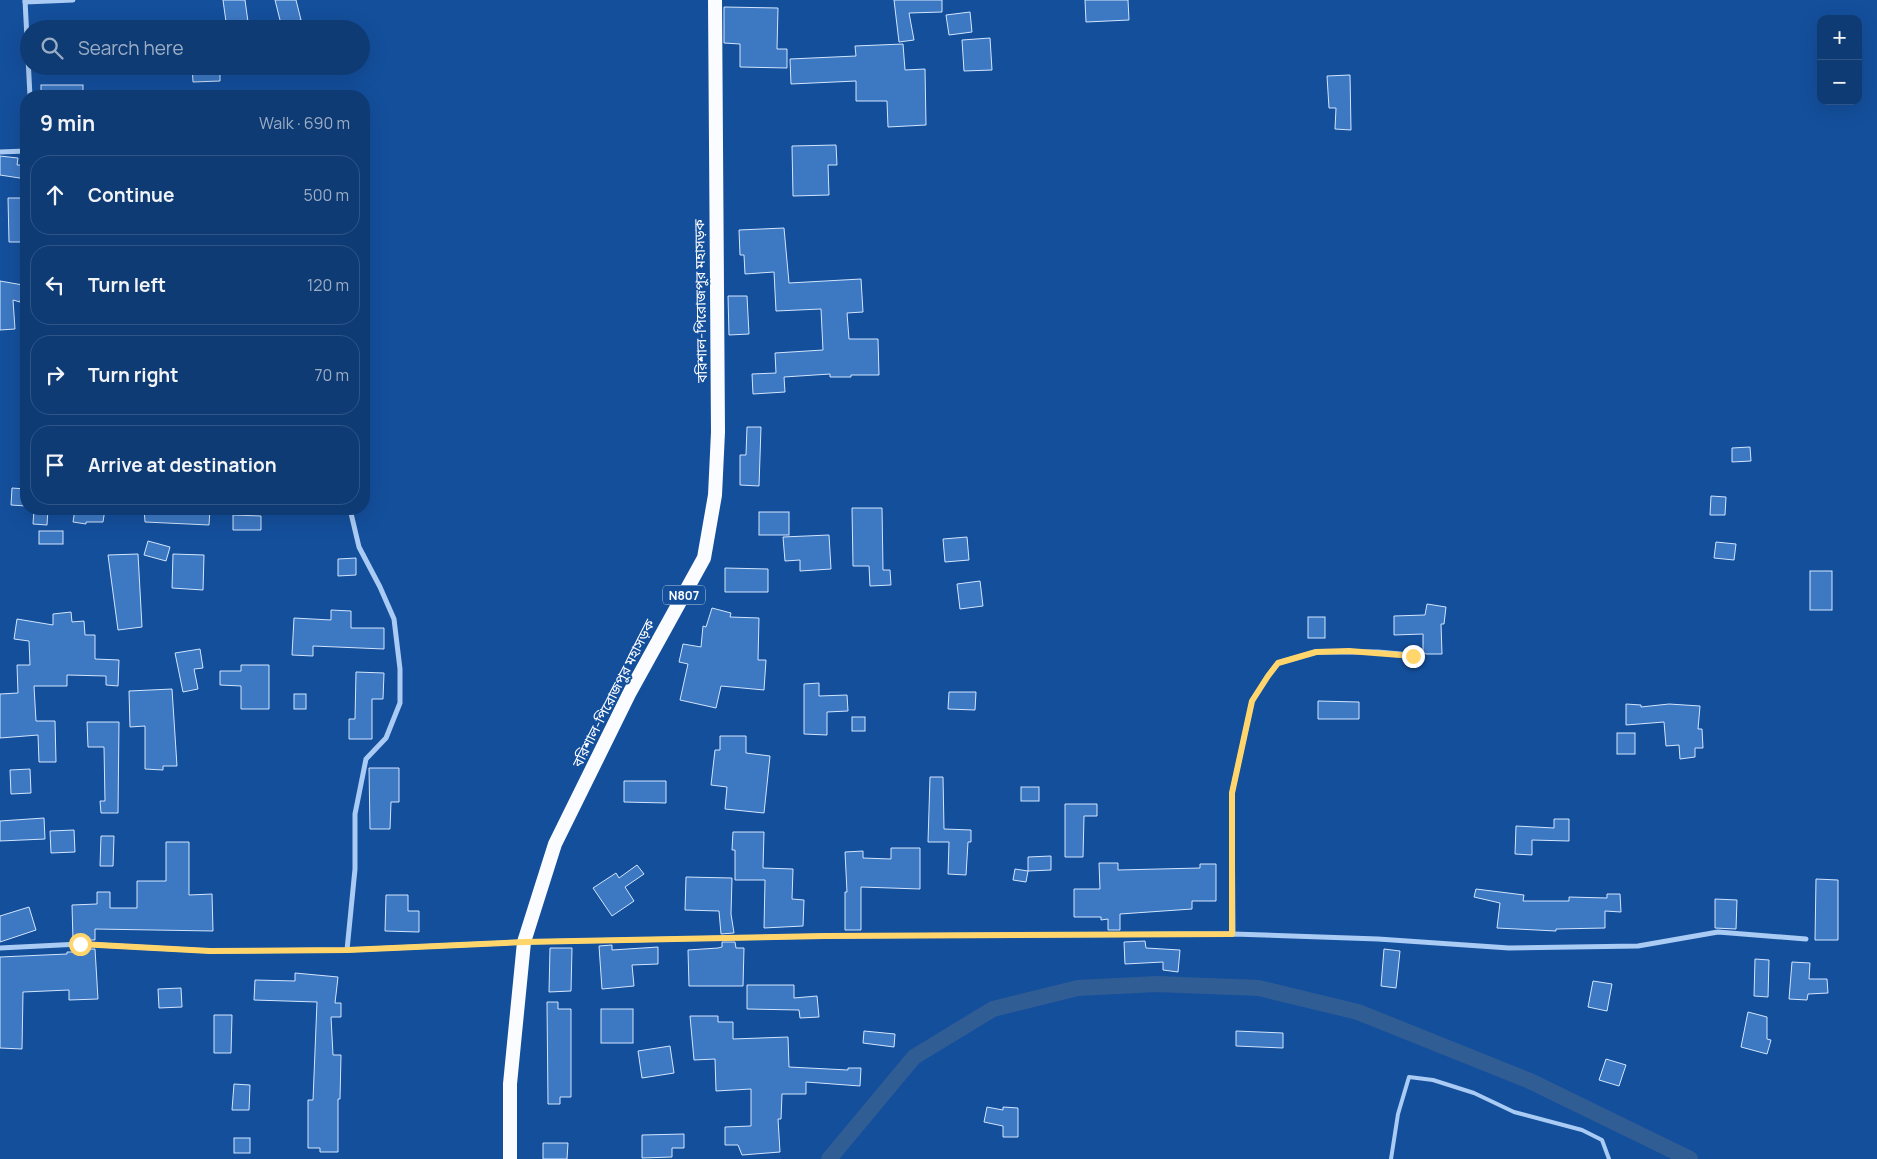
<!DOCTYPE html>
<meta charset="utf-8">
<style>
body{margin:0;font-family:Manrope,"Noto Sans Bengali",sans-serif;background:#18427a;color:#f1f3f6}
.controls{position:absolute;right:15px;top:15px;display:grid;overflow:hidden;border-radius:10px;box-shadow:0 5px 20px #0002}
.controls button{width:45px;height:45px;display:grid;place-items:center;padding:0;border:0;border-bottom:1px solid #2f5587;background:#0f3b75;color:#f1f3f6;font:25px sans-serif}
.stop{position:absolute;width:15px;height:15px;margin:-11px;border:4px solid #ffd56c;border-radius:50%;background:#fff}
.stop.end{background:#ffd56c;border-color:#fff;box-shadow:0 1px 5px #0008}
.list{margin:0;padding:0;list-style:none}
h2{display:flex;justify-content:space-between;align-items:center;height:65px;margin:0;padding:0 20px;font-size:21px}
h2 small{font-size:16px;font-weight:400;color:#9badc5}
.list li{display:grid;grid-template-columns:32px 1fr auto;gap:15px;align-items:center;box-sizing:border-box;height:80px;margin:0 10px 10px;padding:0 10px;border:1px solid #2f5587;border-radius:20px}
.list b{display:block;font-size:19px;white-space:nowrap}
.list em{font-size:16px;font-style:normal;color:#9badc5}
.icon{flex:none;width:28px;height:28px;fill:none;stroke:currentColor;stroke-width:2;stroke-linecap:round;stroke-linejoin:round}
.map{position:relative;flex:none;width:1877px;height:1159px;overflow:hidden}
.search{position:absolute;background:#0f3b75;box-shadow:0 5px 20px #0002;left:20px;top:20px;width:350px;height:55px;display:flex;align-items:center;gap:12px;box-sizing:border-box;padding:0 18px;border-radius:28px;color:#9badc5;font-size:19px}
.panel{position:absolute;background:#0f3b75;box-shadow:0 5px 20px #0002;left:20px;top:90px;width:350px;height:425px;border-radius:20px}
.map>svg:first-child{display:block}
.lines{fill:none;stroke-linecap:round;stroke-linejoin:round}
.canal{stroke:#315d95;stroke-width:16}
.building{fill:#3d78c3;stroke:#d2e5fd}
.service{stroke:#aacbf3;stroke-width:4}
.minor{stroke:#aacbf3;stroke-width:5}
.trunk{stroke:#fafcff;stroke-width:14}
.route{stroke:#ffd56c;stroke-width:6}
.labels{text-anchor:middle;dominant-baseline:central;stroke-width:4;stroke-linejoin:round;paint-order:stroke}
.shield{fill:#144f9c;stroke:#b8cae1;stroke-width:1}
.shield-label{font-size:12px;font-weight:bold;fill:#fff}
.street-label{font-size:14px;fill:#fff;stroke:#144f9c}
</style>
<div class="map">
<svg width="1877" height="1159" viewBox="0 0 1877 1159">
<rect width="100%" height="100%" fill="#144f9c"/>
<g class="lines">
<polyline class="canal" points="829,1159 914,1057 993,1009 1078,988 1157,984 1259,988 1358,1012 1530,1081 1690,1159"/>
</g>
<g class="building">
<polygon points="223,0 245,0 249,29 227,29"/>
<polygon points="275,0 296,0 301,20 281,24"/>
<polygon points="894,0 942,0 942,12 909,13 914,40 899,42"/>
<polygon points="1085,0 1128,0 1129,20 1086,22"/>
<polygon points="724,7 778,8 777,49 787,49 787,68 740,67 740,44 724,43"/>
<polygon points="970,12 972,32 949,35 946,15"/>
<polygon points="990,38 992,70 964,71 962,40"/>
<polygon points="903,44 905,70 925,69 926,125 888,127 887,101 856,101 856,81 791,84 790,59 856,56 855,46"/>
<polygon points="192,66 220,66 220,81 193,82"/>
<polygon points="1350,75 1351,130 1335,129 1336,108 1329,108 1327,76"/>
<rect x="41" y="85" width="42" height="11"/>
<polygon points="836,145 837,165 828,165 829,195 793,196 792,146"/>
<polygon points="0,156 18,158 17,165 26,165 26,179 0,175"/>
<polygon points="8,198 26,198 26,242 9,242"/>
<polygon points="784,228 789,283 861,279 863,312 847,313 849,339 878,339 879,375 851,375 851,377 830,377 830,374 784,377 785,392 753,394 752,374 776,373 775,353 823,350 821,309 776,311 774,272 745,274 744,255 740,255 739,230"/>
<polygon points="0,281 23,285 20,302 13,300 15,329 0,330"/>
<polygon points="728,296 747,296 749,334 729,335"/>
<polygon points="747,427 761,427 759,486 740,485 740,455 746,455"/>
<polygon points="1750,447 1751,461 1732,462 1732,448"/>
<polygon points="12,488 26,489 26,506 11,505"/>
<polygon points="1711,496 1726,497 1725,515 1710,515"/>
<polygon points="852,508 882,508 883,570 890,570 891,585 870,586 869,566 853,566"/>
<polygon points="34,509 48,509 47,525 33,524"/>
<polygon points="75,509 105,509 103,522 86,522 86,524 73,522"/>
<polygon points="144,509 210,509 209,525 145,522"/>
<rect x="759" y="512" width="30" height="23"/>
<polygon points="233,515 261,516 261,530 233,530"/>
<rect x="39" y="531" width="24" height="13"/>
<polygon points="829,535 831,569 800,571 800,560 785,561 783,537"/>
<polygon points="967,537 969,560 945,562 943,539"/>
<polygon points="148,541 170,547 166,561 144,555"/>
<polygon points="1716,542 1736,544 1734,560 1714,558"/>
<polygon points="138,554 142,627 118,630 108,555"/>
<polygon points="173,554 204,555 203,590 172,588"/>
<polygon points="356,558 356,575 338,576 338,559"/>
<polygon points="725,568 768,569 768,592 725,592"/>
<rect x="1810" y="571" width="22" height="39"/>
<polygon points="980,581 983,606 960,609 957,584"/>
<polygon points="1427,604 1446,607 1444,624 1441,624 1442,654 1426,654 1423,652 1423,634 1394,635 1394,616 1425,615"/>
<polygon points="712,608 731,613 730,617 759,618 758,660 766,660 764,690 721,686 716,708 680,700 688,664 679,662 683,644 701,647 703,626 706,627"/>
<polygon points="331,610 351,611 351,628 384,628 384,649 313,646 313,656 292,655 294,618 331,620"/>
<polygon points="71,612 72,622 84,621 85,635 95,635 95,659 119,660 118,686 106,685 106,676 67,675 67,686 34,686 36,721 55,721 56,762 39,762 38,735 0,738 0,694 18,693 17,665 30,665 29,641 14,639 17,619 53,625 53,614"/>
<rect x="1308" y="617" width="17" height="21"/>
<polygon points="200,649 203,668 194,669 198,689 183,692 175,653"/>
<polygon points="241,665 269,665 269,709 241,709 241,686 220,685 220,671 241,671"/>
<polygon points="356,672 384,673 383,699 372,699 372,739 349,739 349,719 355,719"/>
<polygon points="819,683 819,696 847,695 848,711 827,712 827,735 804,734 804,684"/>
<polygon points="172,689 177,766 163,766 163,770 145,769 145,726 130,727 129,691"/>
<polygon points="949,692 976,692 975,710 948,709"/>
<rect x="294" y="694" width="12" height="15"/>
<polygon points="1318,701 1359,702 1359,719 1318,719"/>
<polygon points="1626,704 1641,705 1641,707 1669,704 1700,706 1698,729 1702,729 1703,748 1695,748 1695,757 1680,759 1679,745 1666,746 1664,722 1626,725"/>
<rect x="852" y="717" width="13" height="14"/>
<polygon points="87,722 119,722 118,813 101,813 100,801 105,801 104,747 88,747"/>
<rect x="1617" y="733" width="18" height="21"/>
<polygon points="720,736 746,736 746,753 770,756 764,813 725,809 727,787 711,785 715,750 720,750"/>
<polygon points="369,768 399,768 399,802 391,802 390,829 370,829"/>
<polygon points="30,769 31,793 11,794 10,770"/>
<polygon points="930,777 943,777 944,829 971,830 971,842 968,842 966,875 948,874 949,842 928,842"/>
<polygon points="624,781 666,781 666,803 624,802"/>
<rect x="1021" y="787" width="18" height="14"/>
<polygon points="1065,804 1097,804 1097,816 1084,816 1083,857 1065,857"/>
<polygon points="44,818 45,839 0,841 0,821"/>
<polygon points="1554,819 1569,819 1569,841 1532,840 1532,855 1515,854 1516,826 1554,828"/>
<polygon points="74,830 75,852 51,853 50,831"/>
<polygon points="733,832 764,832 763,868 793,869 792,899 804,900 803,926 764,928 765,880 735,880 735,850 732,850"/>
<polygon points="101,836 114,836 113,866 100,866"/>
<polygon points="166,842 189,842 189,895 212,894 213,931 95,929 95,940 73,940 72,905 97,904 97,892 110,892 110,908 137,908 137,881 166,881"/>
<polygon points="891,848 920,848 920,889 861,887 861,930 845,930 845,892 847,892 845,852 863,851 863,858 891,859"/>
<polygon points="1051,856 1051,870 1028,871 1028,857"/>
<polygon points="1099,863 1118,863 1118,870 1200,868 1200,864 1216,864 1216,901 1192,901 1192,909 1120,914 1120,930 1108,930 1108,919 1101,920 1101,917 1074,917 1074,889 1100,889"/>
<polygon points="637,865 644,874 625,887 634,901 612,916 593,888 616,873 619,878"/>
<polygon points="1015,869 1028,871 1026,882 1013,880"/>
<polygon points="686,877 732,878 731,914 734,933 721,934 719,911 685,910"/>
<polygon points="1816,879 1838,880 1838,940 1815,940"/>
<polygon points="1476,889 1524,895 1523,901 1569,901 1569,897 1607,898 1607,894 1620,894 1621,912 1605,911 1605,928 1556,929 1556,931 1497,928 1500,903 1474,897"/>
<polygon points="386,895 408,895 408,911 419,911 419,932 385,931"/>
<polygon points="1715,899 1737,900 1736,929 1715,928"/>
<polygon points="29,907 36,930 0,942 0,916"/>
<polygon points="1145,941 1146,948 1180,950 1178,972 1163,970 1163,962 1125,964 1124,942"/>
<polygon points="722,942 735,942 736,948 744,948 743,986 689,986 688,950 718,948 722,947"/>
<polygon points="612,945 612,950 658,947 658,964 632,965 634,986 602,989 599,946"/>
<polygon points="550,948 572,948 571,991 549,992"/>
<polygon points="74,949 95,949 98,999 69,1000 69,990 23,992 22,1049 0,1048 0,957 67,954 67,952 74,952"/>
<polygon points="1384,949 1400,951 1396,988 1381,986"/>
<polygon points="1755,959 1769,960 1768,997 1754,996"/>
<polygon points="1792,962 1810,963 1809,979 1827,979 1828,993 1808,994 1807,1000 1789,999"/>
<polygon points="295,973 338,977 335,1003 341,1003 341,1017 331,1017 333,1055 341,1055 340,1099 338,1099 338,1152 320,1152 320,1148 308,1148 308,1100 313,1100 317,1002 254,1000 255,980 295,981"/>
<polygon points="1593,981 1612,984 1607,1011 1588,1007"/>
<polygon points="747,985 794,985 794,998 817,996 819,1017 800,1018 799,1010 747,1009"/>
<polygon points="181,988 182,1007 159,1008 158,989"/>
<polygon points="547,1002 558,1002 558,1009 571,1009 571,1097 560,1097 560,1104 548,1104"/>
<rect x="601" y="1009" width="32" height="34"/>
<polygon points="1748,1012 1767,1017 1767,1039 1771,1040 1767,1054 1741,1047"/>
<polygon points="214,1015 232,1015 231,1053 214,1053"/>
<polygon points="690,1016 718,1016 718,1022 733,1022 733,1039 788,1037 789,1067 848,1070 848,1068 861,1068 860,1086 806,1082 806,1094 782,1094 781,1119 778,1119 780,1152 742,1155 738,1145 725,1145 725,1127 751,1126 751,1089 716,1091 715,1059 694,1060"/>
<polygon points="864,1031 895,1034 894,1047 863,1043"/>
<polygon points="1236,1031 1283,1033 1283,1048 1236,1046"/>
<polygon points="670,1046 674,1073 642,1078 638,1051"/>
<polygon points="1606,1059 1626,1065 1619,1086 1599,1080"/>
<polygon points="234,1084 250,1085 249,1110 232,1110"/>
<polygon points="987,1107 1003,1110 1003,1107 1018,1108 1018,1137 1003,1137 1003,1126 984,1122"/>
<polygon points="684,1134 684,1148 672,1148 672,1157 642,1158 642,1135"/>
<rect x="234" y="1138" width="16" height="15"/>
<polygon points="543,1143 568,1143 567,1159 543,1159"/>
</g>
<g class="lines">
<polyline class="service" points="1391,1159 1398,1114 1409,1077 1433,1080 1474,1093 1514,1112 1582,1130 1602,1140 1609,1159"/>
<g class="minor">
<polyline points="25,0 30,96"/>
<polyline points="25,2 73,0"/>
<polyline points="0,152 26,151"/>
<polyline points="1233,934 1232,793 1252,701 1268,676 1278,663 1316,652 1378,652 1422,656"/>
<polyline points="0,948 80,944 210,951 347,950 524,942 825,936 1233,934 1378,939 1509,948 1638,946 1718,932 1806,939"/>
<polyline points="347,950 355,869 355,814 366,759 386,738 400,703 400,669 394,619 380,587 359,547 350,509"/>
</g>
<polyline class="trunk" points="510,1159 510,1084 524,942 555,844 630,692 704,558 715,495 718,432 715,0"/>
</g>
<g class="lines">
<polyline class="route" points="80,944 210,951 348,950 524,942 825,936 1232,934 1232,793 1252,701 1268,676 1278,663 1316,652 1349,651 1413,656"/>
</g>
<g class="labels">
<rect class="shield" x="663" y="585.5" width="42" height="19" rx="4"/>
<g class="shield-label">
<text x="684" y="595">N807</text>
</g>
<g class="street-label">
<text transform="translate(700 301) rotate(-91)">বরিশাল-পিরোজপুর মহাসড়ক</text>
<text transform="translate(613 693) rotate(-63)">বরিশাল-পিরোজপুর মহাসড়ক</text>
</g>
</g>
</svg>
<div class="controls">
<button>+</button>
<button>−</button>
</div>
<div class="stop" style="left:80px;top:944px"></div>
<div class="stop end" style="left:1413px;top:656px"></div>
<div class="search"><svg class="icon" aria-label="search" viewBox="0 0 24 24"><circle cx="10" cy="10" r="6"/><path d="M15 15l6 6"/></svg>Search here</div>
<section class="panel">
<h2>9 min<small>Walk · 690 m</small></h2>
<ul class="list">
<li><svg class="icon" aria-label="ahead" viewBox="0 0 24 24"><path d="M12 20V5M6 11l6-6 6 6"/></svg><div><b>Continue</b></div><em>500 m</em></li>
<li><svg class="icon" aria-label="left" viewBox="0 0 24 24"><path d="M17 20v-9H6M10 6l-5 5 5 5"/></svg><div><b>Turn left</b></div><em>120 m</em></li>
<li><svg class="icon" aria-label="right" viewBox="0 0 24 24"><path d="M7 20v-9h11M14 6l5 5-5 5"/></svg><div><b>Turn right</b></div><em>70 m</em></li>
<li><svg class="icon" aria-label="arrive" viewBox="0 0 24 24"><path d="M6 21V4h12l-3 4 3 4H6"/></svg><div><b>Arrive at destination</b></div></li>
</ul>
</section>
</div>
